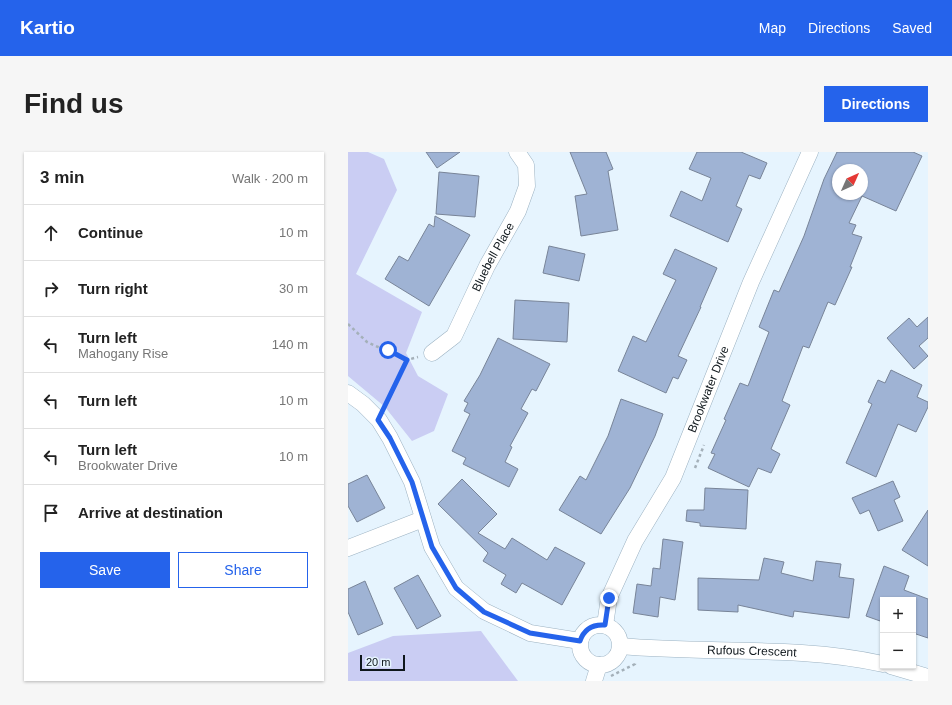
<!DOCTYPE html>
<meta charset="utf-8">
<style>
body{margin:0;font-family:Arial,sans-serif;background:#f6f6f6;color:#222}
.controls{position:absolute;right:12px;bottom:12px;display:grid;overflow:hidden;border-radius:0px;box-shadow:0 1px 3px #0004}
.controls button{width:36px;height:36px;display:grid;place-items:center;padding:0;border:0;border-bottom:1px solid #e0e0e0;background:#fff;color:#222;font:20px sans-serif}
.compass{position:absolute;left:484px;top:12px;width:36px;height:36px;border-radius:50%;background:#fff;box-shadow:0 1px 3px #0004;rotate:45deg}
.scale{position:absolute;left:12px;bottom:10px;width:45px;box-sizing:border-box;padding-left:4px;border:2px solid #0f171c;border-top:0;font-size:11px;line-height:14px;white-space:nowrap;color:#0f171c;-webkit-text-stroke:3px #e6f4fe;paint-order:stroke}
.stop{position:absolute;width:12px;height:12px;margin:-9px;border:3px solid #2563eb;border-radius:50%;background:#fff}
.stop.end{background:#2563eb;border-color:#fff;box-shadow:0 1px 4px #0008}
.list{margin:0;padding:0;list-style:none}
h2{display:flex;justify-content:space-between;align-items:center;height:52px;margin:0;padding:0 16px;font-size:17px}
h2 small{font-size:13px;font-weight:400;color:#767676}
.list li{display:grid;grid-template-columns:26px 1fr auto;gap:12px;align-items:center;box-sizing:border-box;height:56px;padding:0 16px;border-top:1px solid #e0e0e0}
.list b{display:block;font-size:15px;white-space:nowrap}
.list p{margin:0;font-size:13px;white-space:nowrap;color:#767676}
.list em{font-size:13px;font-style:normal;color:#767676}
.actions{display:flex;gap:8px;padding:12px 16px}
.actions a{flex:1;padding:9px 0;border:1px solid #2563eb;border-radius:0px;text-align:center;font-size:14px;color:#2563eb}
.actions .main{background:#2563eb;color:#fff}
.icon{flex:none;width:22px;height:22px;fill:none;stroke:currentColor;stroke-width:2;stroke-linecap:round;stroke-linejoin:round}
.map{position:relative;flex:none;width:580px;height:529px;overflow:hidden;border-radius:0px}
header{display:flex;align-items:center;gap:24px;box-sizing:border-box;height:56px;padding:0 20px;background:#2563eb;color:#fff}
header strong{font-size:19px}
nav{display:flex;gap:22px;margin-inline-start:auto;font-size:14px}
.intro{display:flex;align-items:center;justify-content:space-between;box-sizing:border-box;height:96px;padding:0 24px}
h1{margin:0;font-size:28px}
.button{padding:10px 18px;border-radius:0px;background:#2563eb;color:#fff;font-size:14px;font-weight:700}
main{display:flex;gap:24px;padding:0 24px}
aside{flex:1;background:#fff;border-radius:0px;box-shadow:0 1px 3px #0004}
.map>svg:first-child{display:block}
.green{fill:#cacdf3}
.building{fill:#9fb3d4;stroke:#788498;fill-rule:evenodd}
.lines{fill:none;stroke-linecap:round;stroke-linejoin:round}
.minor-casing{stroke:#9cb2c2;stroke-width:17}
.path{stroke:#a4b0b9;stroke-width:2.5;stroke-dasharray:3 3;stroke-linecap:butt}
.minor{stroke:#fff;stroke-width:16}
.route{stroke:#2563eb;stroke-width:5}
.labels{text-anchor:middle;dominant-baseline:central;stroke-width:4;stroke-linejoin:round;paint-order:stroke}
.street-label{font-size:12px;fill:#0f171c;stroke:#e6f4fe}
</style>
<header>
<strong>Kartio</strong>
<nav><a>Map</a><a>Directions</a><a>Saved</a></nav>
</header>
<div class="intro"><h1>Find us</h1><a class="button">Directions</a></div>
<main>
<aside>
<h2>3 min<small>Walk · 200 m</small></h2>
<ul class="list">
<li><svg class="icon" aria-label="ahead" viewBox="0 0 24 24"><path d="M12 20V5M6 11l6-6 6 6"/></svg><div><b>Continue</b></div><em>10 m</em></li>
<li><svg class="icon" aria-label="right" viewBox="0 0 24 24"><path d="M7 20v-9h11M14 6l5 5-5 5"/></svg><div><b>Turn right</b></div><em>30 m</em></li>
<li><svg class="icon" aria-label="left" viewBox="0 0 24 24"><path d="M17 20v-9H6M10 6l-5 5 5 5"/></svg><div><b>Turn left</b><p>Mahogany Rise</p></div><em>140 m</em></li>
<li><svg class="icon" aria-label="left" viewBox="0 0 24 24"><path d="M17 20v-9H6M10 6l-5 5 5 5"/></svg><div><b>Turn left</b></div><em>10 m</em></li>
<li><svg class="icon" aria-label="left" viewBox="0 0 24 24"><path d="M17 20v-9H6M10 6l-5 5 5 5"/></svg><div><b>Turn left</b><p>Brookwater Drive</p></div><em>10 m</em></li>
<li><svg class="icon" aria-label="arrive" viewBox="0 0 24 24"><path d="M6 21V4h12l-3 4 3 4H6"/></svg><div><b>Arrive at destination</b></div></li>
</ul>
<div class="actions"><a class="main">Save</a><a>Share</a></div>
</aside>
<div class="map">
<svg width="580" height="529" viewBox="0 0 580 529">
<rect width="100%" height="100%" fill="#e6f4fe"/>
<g class="green">
<polygon points="0,0 20,0 36,7 49,38 8,122 74,160 58,201 70,224 100,242 86,279 64,289 37,255 0,224"/>
<polygon points="133,479 170,529 0,529 0,501 45,484"/>
</g>
<g class="building">
<polygon points="78,0 112,0 89,16"/>
<polygon points="222,0 258,0 265,17 260,19 270,78 233,84 227,44 239,42"/>
<polygon points="349,0 393,0 419,11 412,27 401,23 388,54 394,57 380,90 322,64 333,39 354,49 363,26 341,17"/>
<path d="M489 0H565L574 4 548 59 514 44 501 71 508 73 504 82 514 85 502 115H504L487 153 480 150 461 196 455 194 434 249 442 253 423 297 432 302 423 321 410 316 401 335 360 316 367 302 363 301 378 268 376 267 392 231 400 234 421 180 411 175 426 138 431 140 456 84 476 27ZM490 18H514V42H490Z"/>
<polygon points="91,20 131,24 127,65 88,62"/>
<polygon points="87,64 122,83 81,154 37,127 51,104 60,109 81,72 86,75"/>
<polygon points="201,94 237,102 231,129 195,121"/>
<polygon points="327,97 369,116 352,155 353,155 330,204 339,208 330,227 325,225 318,241 270,219 285,184 298,190 328,128 315,122"/>
<polygon points="167,148 221,151 219,190 165,187"/>
<polygon points="580,165 580,186 571,194 580,204 566,217 539,186 561,166 569,175"/>
<polygon points="150,186 202,212 188,239 184,237 173,257 180,261 162,294 164,295 157,310 170,317 161,335 115,312 118,306 104,299 122,262 116,259 120,251 116,249 132,223"/>
<polygon points="543,218 574,233 569,245 580,250 580,255 568,280 550,272 528,325 498,311 524,252 520,250 530,228 537,231"/>
<polygon points="273,247 315,262 307,284 282,336 253,382 211,358 232,324 238,328 260,284"/>
<polygon points="19,323 37,356 9,370 0,354 0,332"/>
<polygon points="114,327 149,362 130,381 157,397 164,386 199,408 207,395 237,411 214,453 174,431 168,441 153,432 158,423 135,409 140,401 90,352"/>
<polygon points="545,329 552,345 546,348 555,369 530,379 521,358 512,362 504,346"/>
<polygon points="357,336 400,338 398,377 352,374 352,371 338,369 339,358 356,358"/>
<polygon points="580,358 580,414 554,398"/>
<polygon points="315,387 335,390 327,448 312,445 310,465 285,461 289,432 303,434 305,416 312,417"/>
<polygon points="416,406 436,410 433,421 465,429 468,409 493,412 491,425 506,427 501,466 446,459 445,465 390,453 390,460 350,458 350,426 411,428"/>
<polygon points="536,414 561,424 556,438 580,447 580,486 565,481 565,448 535,448 535,470 518,464"/>
<polygon points="70,423 93,464 69,477 46,436"/>
<polygon points="17,429 35,472 10,483 0,460 0,437"/>
</g>
<g class="lines">
<g class="minor-casing">
<g id="minor">
<path id="s1" d="M84 201 106 184 139 114 170 59 179 34 178 13 169 0"/>
<polyline points="0,241 15,252 31,268 42,286 64,330 84,395 108,436 136,459 182,481 232,489"/>
<polyline points="0,396 75,367"/>
<circle cx="252" cy="493" r="20"/>
<path id="s2" d="M257 473 261 446 287 389 325 326 403 130 462 0"/>
<path id="s3" d="M273 494C360 502 449 493 535 512"/>
<polyline points="543,514 580,525"/>
<polyline points="246,529 251,513"/>
</g>
</g>
<g class="path">
<polyline points="0,172 19,190 59,208"/>
<polyline points="38,253 59,208 70,205"/>
<polyline points="347,316 356,293"/>
<polyline points="263,524 287,512 287,510"/>
</g>
<use href="#minor" class="minor"/>
</g>
<g class="lines">
<path class="route" d="M40 198 59 208 30 268 42 286 64 330 84 395 108 436 136 460 182 481 232 489C236 477 244 472 257 473L261 446"/>
</g>
<g class="labels">
<g class="street-label">
<text stroke="none"><textPath href="#s1" startOffset="116">Bluebell Place</textPath></text>
<text stroke="none"><textPath href="#s2" startOffset="259">Brookwater Drive</textPath></text>
<text stroke="none"><textPath href="#s3" startOffset="131">Rufous Crescent</textPath></text>
</g>
</g>
</svg>
<div class="controls">
<button>+</button>
<button>−</button>
</div>
<svg class="compass" viewBox="-18 -18 36 36"><path d="M0-13l5 13h-10z" fill="#e53935"/><path d="M0 13l5-13h-10z" fill="#767676"/></svg>
<div class="scale">20 m</div>
<div class="stop" style="left:40px;top:198px"></div>
<div class="stop end" style="left:261px;top:446px"></div>
</div>
</main>
